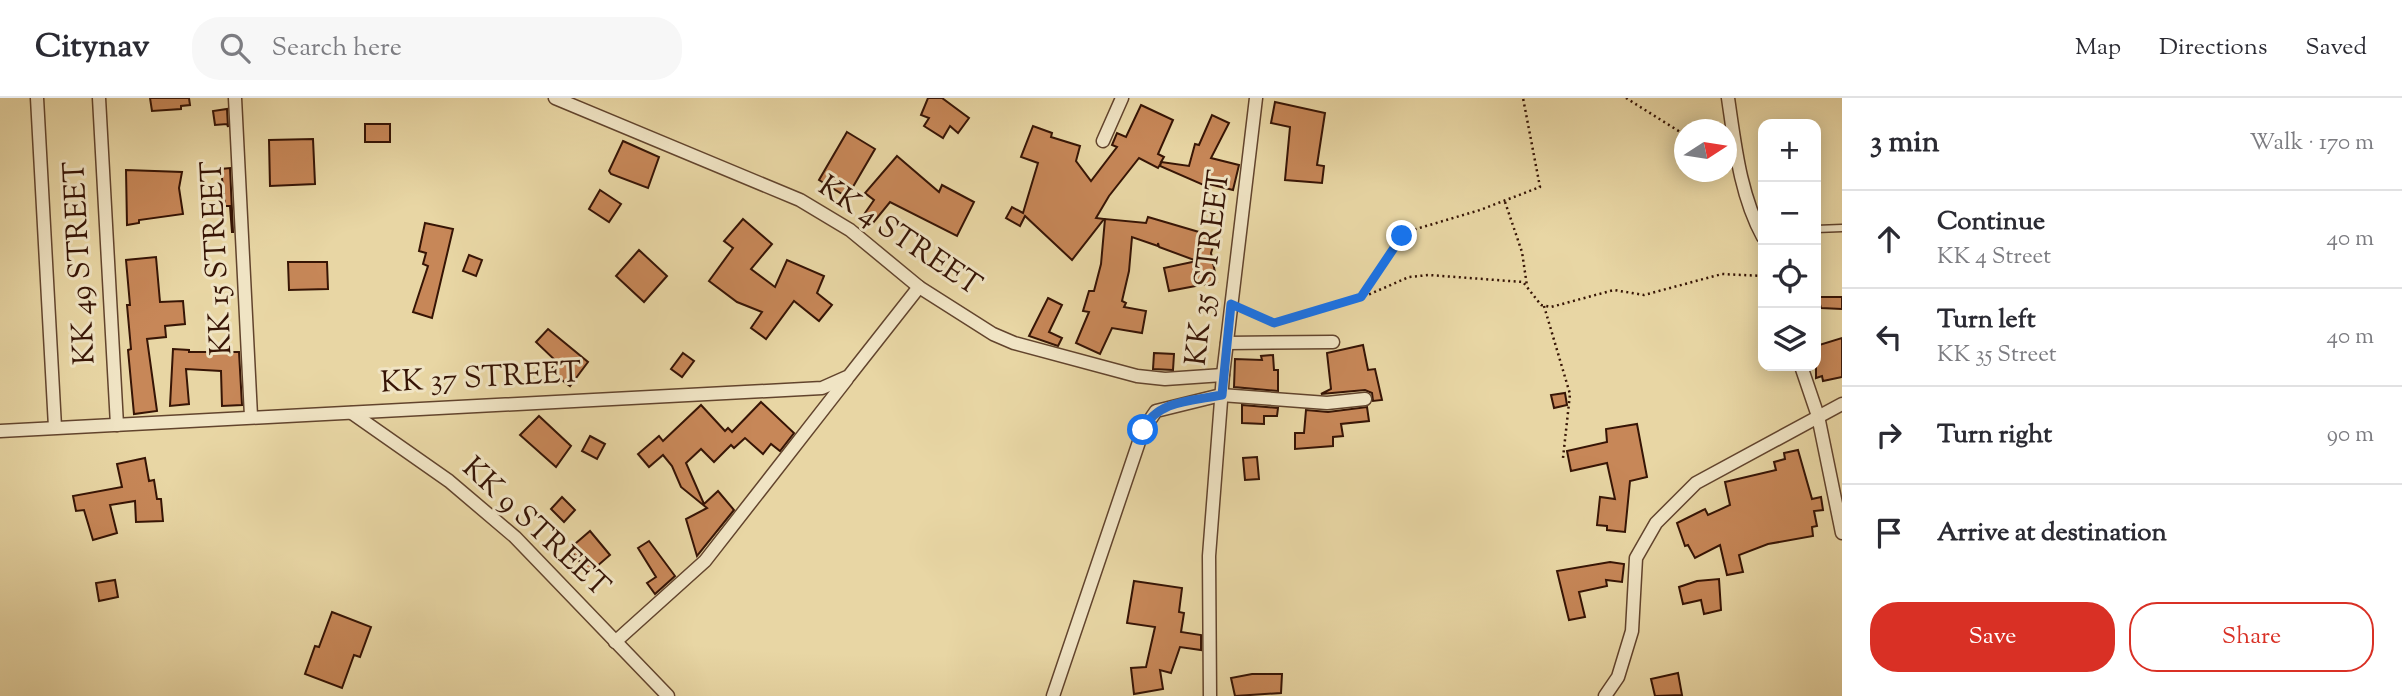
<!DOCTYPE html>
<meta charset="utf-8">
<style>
body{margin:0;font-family:"Sorts Mill Goudy",serif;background:#f7f7f7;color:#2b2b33}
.controls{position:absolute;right:21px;top:21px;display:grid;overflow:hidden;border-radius:14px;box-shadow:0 4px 18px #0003}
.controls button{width:63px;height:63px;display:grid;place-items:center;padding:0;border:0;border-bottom:2px solid #e1e1e2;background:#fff;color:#2b2b33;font:35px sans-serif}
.compass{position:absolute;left:1674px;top:21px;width:63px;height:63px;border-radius:50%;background:#fff;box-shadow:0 4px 18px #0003;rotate:78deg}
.stop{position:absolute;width:21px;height:21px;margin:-16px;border:5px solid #1a73e8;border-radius:50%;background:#fff}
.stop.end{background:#1a73e8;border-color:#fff;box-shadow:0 2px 7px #0008}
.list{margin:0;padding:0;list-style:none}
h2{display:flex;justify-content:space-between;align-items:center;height:91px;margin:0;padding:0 28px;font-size:30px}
h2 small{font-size:23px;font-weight:400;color:#7c7c81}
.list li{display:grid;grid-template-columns:46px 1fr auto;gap:21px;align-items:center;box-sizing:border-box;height:98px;padding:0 28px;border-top:2px solid #e1e1e2}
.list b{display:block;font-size:26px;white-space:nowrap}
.list p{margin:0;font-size:23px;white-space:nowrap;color:#7c7c81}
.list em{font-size:23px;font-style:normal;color:#7c7c81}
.actions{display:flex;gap:14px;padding:21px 28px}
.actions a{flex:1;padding:16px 0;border:2px solid #d93025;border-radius:28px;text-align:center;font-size:24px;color:#d93025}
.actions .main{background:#d93025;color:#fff}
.icon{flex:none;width:38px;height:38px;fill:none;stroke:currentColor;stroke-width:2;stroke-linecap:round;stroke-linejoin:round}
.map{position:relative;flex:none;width:1842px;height:598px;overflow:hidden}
header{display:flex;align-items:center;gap:42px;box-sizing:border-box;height:98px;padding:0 35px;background:#fff;border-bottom:2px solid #e1e1e2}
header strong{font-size:33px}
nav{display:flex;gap:38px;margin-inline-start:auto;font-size:24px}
.search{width:490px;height:63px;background:#f7f7f7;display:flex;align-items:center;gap:18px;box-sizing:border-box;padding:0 24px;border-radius:28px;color:#7c7c81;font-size:26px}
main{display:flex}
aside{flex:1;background:#fff}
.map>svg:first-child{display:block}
.building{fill:#c78758;stroke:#361405;stroke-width:2}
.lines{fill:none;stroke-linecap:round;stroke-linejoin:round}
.lane-casing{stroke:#62442d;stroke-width:9}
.street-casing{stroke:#62442d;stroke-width:15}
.path{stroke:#361405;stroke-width:2.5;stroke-dasharray:2 3.5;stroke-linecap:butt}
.lane{stroke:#f0e4c4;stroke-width:6}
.street{stroke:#f0e4c4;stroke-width:12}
.route{stroke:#1a73e8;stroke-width:9}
.labels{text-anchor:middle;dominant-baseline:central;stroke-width:6;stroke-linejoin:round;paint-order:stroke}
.street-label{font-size:30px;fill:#361405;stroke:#f0e4c4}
</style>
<header>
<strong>Citynav</strong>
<div class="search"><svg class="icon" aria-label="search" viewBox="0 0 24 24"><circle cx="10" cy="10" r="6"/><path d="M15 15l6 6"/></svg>Search here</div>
<nav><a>Map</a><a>Directions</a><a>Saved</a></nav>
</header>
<main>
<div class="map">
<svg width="1842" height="598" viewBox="0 0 1842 598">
<rect width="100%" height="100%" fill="#e8d6a4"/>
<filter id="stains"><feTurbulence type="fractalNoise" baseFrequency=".00286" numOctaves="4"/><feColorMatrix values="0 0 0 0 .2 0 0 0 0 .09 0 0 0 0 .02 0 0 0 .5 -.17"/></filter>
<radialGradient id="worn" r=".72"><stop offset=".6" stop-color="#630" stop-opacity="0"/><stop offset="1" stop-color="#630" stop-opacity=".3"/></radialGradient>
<g class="building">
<polygon points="150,0 189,0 190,7 181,8 181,11 152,13"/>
<polygon points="928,0 942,0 969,20 958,35 950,28 943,40 924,28 929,20 921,17"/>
<polygon points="1275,4 1325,15 1317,67 1324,68 1322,85 1285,82 1290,29 1271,25"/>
<polygon points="1141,7 1173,22 1158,56 1164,59 1161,64 1189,68 1195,46 1199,47 1212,17 1229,25 1211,60 1239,67 1233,92 1209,86 1208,89 1160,68 1161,65 1158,70 1139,60 1109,98 1096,120 1104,121 1072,162 1025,118 1020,128 1006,120 1012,109 1023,115 1038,65 1021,59 1033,28 1052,35 1051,39 1080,48 1076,63 1091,83 1117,49 1112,47 1117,35 1126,39"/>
<polygon points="227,11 228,29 227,26 215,27 213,13"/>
<rect x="365" y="26" width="25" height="18"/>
<polygon points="847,34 875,51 847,99 819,82"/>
<polygon points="313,41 315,86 270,88 269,42"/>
<polygon points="623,43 659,59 648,90 611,76 609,73"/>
<polygon points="897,58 939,94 942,87 974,104 957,138 890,104 873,125 863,118 874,102 865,95"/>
<polygon points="230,70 233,134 232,134 230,108 225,108 221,71"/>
<polygon points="126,72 182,74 179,90 183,116 139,122 139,125 127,127"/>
<polygon points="600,92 621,106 609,124 589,111"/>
<polygon points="1148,119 1216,139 1211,155 1217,184 1169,193 1164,170 1197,163 1159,149 1158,145 1158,148 1132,139 1129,173 1122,203 1126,205 1124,209 1146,213 1142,235 1112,230 1100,256 1076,245 1089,214 1083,213 1089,193 1094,193 1101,166 1105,121 1146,125"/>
<polygon points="743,121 772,146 751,171 775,189 787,162 824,178 817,195 832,207 819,223 794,203 766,241 751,230 762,214 737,204 709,183 733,150 724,143"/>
<polygon points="425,125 453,131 432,220 413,214 428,168 423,166 426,155 419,153"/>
<polygon points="639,152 667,178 644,204 616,178"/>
<polygon points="469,157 482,162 476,178 463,173"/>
<polygon points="156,159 160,204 183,203 185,226 165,228 166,239 147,241 157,313 134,316 128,252 131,251 127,207 130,207 126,162"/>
<polygon points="288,164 327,164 328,191 289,192"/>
<polygon points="1818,199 1842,199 1842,211 1821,210"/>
<polygon points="1048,200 1062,207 1049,234 1062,240 1058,248 1029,238"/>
<polygon points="548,231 588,264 570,288 550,273 557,264 536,244"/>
<polygon points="1842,240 1842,279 1823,283 1822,278 1816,280 1816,248"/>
<polygon points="1363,247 1368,272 1375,271 1382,302 1373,303 1372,295 1365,292 1321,296 1331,291 1327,255"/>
<polygon points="173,251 189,252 189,254 239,254 242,307 222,308 221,273 186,271 189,306 170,308"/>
<polygon points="683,255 694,263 682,279 671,271"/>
<polygon points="1154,255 1174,256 1173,272 1153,271"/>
<polygon points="1273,257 1274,272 1278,272 1278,293 1234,289 1235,261 1262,262 1261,258"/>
<polygon points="1565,295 1567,307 1554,310 1551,297"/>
<polygon points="761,304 794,335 780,353 771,346 763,356 745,340 734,350 731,347 714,364 701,351 686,365 704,406 718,393 734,412 697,458 686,421 707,410 681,389 672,368 663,357 649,369 638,356 659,338 663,343 701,307 725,333 728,330 732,334"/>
<polygon points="1242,307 1278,310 1277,318 1264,318 1264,326 1242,325"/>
<polygon points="1367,309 1369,323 1341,326 1343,338 1333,339 1333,348 1295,351 1295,335 1304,335 1306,312 1328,314"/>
<polygon points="539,318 571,348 556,369 520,337"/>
<polygon points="1637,326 1647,379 1630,383 1625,434 1607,432 1607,428 1597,427 1600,399 1615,401 1607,365 1571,373 1567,353 1607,344 1606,331"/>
<polygon points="590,338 605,346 597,361 582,353"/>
<polygon points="1798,352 1812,401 1821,399 1823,412 1814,413 1817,428 1812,429 1813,438 1768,446 1739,457 1743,474 1727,477 1720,447 1695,460 1688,447 1685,448 1677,425 1705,411 1708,417 1730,407 1725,384 1776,372 1774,364 1785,361 1784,355"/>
<polygon points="1257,359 1259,381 1245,382 1243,360"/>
<polygon points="145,360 149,383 154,382 157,401 161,401 163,423 136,424 135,403 110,407 117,435 93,442 84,412 76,413 73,398 122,389 117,366"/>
<polygon points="562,399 575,412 564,424 551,411"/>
<polygon points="590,433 610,457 589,475 569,451"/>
<polygon points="649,443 675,478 655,496 647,485 656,479 638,450"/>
<polygon points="1610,464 1624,466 1622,484 1606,482 1607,488 1579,494 1585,519 1569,522 1557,473"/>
<polygon points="1719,481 1721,512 1704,516 1701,502 1683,506 1679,489 1697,483"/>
<polygon points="115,482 118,499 99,503 96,485"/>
<polygon points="1134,483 1182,490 1179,514 1184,515 1181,534 1201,537 1201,552 1180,549 1171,575 1160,572 1163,591 1134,596 1131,570 1146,569 1155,529 1127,525"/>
<polygon points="332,514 371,529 360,559 354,557 342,590 305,576 315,548 319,549"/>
<polygon points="1678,575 1682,597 1655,598 1651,581"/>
<polygon points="1252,576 1282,576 1281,595 1235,598 1231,580"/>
</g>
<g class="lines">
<g class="lane-casing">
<polyline id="lane" points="1816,131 1842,130"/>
</g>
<g class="street-casing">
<g id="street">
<polyline points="37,0 55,329"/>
<polyline points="99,0 117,327"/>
<polyline points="235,0 251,318"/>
<polyline points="555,0 800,102 850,132 919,189 993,236 1014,245 1137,278 1165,281 1223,277"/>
<path d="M1728 0C1735 47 1740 97 1763 139"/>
<polyline points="1103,43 1122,0"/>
<polyline points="1227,245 1333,244"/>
<polyline points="1801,268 1818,318 1842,435"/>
<polyline points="352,315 449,383 515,439 668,598"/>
<polyline points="0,333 822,290 849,278 919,189"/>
<polyline points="615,544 705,463 847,281"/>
<polyline points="1053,598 1143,332 1156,313 1221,297 1327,305 1365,301"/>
<polyline points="1210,598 1209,458 1223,277 1256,0"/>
<polyline points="1605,598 1618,579 1632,533 1636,460 1656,425 1696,385 1842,306"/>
</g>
</g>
<g class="path">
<polyline points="1626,0 1685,37"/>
<polyline points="1505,104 1522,154 1527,188"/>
<polyline points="1361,199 1406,134 1480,112 1540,89 1523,0"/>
<polyline points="1544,208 1570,296 1563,360"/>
<polyline points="1244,212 1274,225 1370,196 1409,179 1429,177 1523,184 1541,207 1551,209 1614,192 1644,197 1722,176 1763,178"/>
</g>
<use href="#lane" class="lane"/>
<use href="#street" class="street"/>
</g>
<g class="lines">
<path class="route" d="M1143 332C1157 302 1192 303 1222 297L1231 206 1274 225 1361 199 1402 138"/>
</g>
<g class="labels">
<g class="street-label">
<text transform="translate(899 139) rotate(34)">KK 4 STREET</text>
<text transform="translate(218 160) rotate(-93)">KK 15 STREET</text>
<text transform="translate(81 165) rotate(-93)">KK 49 STREET</text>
<text transform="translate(1209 170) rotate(-83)">KK 35 STREET</text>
<text transform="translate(481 281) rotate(-3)">KK 37 STREET</text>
<text transform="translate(535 430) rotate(43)">KK 9 STREET</text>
</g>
</g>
<rect width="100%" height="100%" filter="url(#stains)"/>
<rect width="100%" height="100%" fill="url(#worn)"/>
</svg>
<div class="controls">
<button>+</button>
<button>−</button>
<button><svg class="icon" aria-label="locate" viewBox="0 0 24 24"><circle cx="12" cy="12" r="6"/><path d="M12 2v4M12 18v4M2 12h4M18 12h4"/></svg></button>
<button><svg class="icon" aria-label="layers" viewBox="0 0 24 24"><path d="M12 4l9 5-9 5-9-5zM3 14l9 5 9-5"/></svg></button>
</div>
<svg class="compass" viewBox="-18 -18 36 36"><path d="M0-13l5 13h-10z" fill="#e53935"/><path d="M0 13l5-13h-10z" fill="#7c7c81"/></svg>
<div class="stop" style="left:1143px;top:332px"></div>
<div class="stop end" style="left:1402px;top:138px"></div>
</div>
<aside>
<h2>3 min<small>Walk · 170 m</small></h2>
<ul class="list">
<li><svg class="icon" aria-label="ahead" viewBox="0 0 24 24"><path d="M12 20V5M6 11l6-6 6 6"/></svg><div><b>Continue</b><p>KK 4 Street</p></div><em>40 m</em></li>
<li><svg class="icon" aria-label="left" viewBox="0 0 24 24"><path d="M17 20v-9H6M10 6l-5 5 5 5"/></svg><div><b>Turn left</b><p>KK 35 Street</p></div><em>40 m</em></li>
<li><svg class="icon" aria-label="right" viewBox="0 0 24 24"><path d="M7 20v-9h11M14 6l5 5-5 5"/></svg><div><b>Turn right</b></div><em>90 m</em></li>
<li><svg class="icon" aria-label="arrive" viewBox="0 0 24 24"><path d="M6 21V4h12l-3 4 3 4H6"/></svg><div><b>Arrive at destination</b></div></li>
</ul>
<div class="actions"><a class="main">Save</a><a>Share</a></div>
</aside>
</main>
